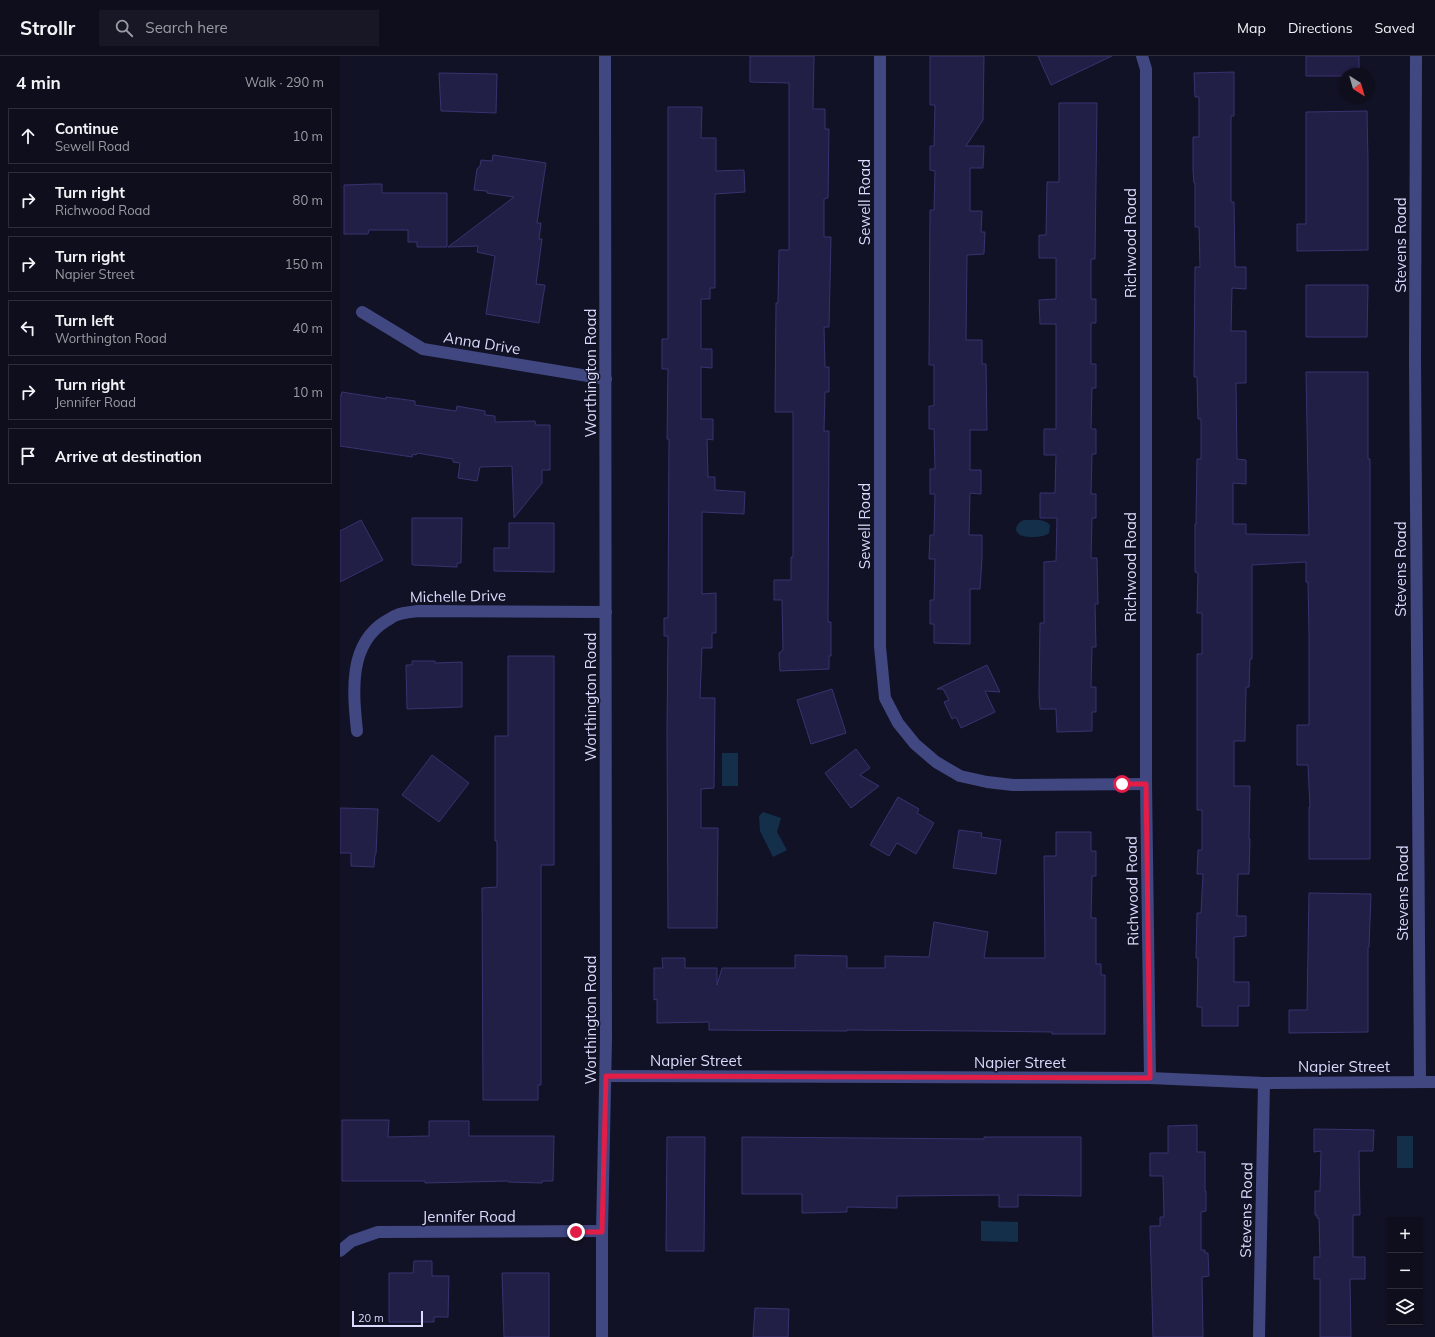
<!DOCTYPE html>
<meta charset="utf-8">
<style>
body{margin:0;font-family:Mulish,sans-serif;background:#171725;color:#f1f3f6}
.controls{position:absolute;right:12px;bottom:12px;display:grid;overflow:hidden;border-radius:0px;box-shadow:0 1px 3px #0004}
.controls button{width:36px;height:36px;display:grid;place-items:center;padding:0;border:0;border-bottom:1px solid #2e2e3b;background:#0e0e1c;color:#f1f3f6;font:20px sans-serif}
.compass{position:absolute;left:999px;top:12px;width:36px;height:36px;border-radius:50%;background:#0e0e1c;box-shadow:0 1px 3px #0004;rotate:143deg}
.scale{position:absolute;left:12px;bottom:10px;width:71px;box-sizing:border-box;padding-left:4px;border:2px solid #dadbfc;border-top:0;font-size:11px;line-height:14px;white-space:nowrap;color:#dadbfc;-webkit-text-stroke:3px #121226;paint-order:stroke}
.stop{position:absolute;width:12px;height:12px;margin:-9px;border:3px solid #e11d48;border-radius:50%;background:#fff}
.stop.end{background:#e11d48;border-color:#fff;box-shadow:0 1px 4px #0008}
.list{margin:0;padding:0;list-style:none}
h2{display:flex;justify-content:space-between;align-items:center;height:52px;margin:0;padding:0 16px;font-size:17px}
h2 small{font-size:13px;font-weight:400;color:#9b9ca3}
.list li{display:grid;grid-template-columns:26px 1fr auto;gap:12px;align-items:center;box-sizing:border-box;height:56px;margin:0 8px 8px;padding:0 8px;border:1px solid #2e2e3b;border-radius:0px}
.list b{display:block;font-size:15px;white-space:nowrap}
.list p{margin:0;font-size:13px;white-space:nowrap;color:#9b9ca3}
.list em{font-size:13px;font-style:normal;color:#9b9ca3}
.icon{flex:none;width:22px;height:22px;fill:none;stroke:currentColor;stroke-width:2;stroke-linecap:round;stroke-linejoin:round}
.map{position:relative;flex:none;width:1095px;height:1281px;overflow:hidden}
header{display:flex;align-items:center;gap:24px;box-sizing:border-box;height:56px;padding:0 20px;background:#0e0e1c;border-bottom:1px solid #2e2e3b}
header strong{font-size:19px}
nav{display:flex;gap:22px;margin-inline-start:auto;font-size:14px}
.search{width:280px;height:36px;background:#171725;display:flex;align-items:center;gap:10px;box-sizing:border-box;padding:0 14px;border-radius:0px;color:#9b9ca3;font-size:15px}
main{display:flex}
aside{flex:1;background:#0e0e1c}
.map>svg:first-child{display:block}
.water{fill:#132f49}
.building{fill:#221f46;stroke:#373370}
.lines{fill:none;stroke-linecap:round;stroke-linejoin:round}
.minor{stroke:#414781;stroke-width:12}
.route{stroke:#e11d48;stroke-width:5}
.labels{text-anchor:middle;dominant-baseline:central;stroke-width:3;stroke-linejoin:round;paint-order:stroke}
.street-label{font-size:15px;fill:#dadbfc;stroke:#121226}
</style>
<header>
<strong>Strollr</strong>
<div class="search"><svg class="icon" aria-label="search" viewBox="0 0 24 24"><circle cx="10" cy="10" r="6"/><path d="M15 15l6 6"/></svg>Search here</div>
<nav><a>Map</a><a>Directions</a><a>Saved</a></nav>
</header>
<main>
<aside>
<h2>4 min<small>Walk · 290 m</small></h2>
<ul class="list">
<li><svg class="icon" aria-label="ahead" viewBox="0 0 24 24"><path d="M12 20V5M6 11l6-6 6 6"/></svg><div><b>Continue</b><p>Sewell Road</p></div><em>10 m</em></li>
<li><svg class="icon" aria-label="right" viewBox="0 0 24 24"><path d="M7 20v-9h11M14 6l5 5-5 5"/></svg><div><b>Turn right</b><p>Richwood Road</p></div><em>80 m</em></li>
<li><svg class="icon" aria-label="right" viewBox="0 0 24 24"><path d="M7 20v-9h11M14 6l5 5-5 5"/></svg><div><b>Turn right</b><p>Napier Street</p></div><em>150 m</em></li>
<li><svg class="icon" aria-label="left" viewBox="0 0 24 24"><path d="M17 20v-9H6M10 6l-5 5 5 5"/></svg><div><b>Turn left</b><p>Worthington Road</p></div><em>40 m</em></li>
<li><svg class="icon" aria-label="right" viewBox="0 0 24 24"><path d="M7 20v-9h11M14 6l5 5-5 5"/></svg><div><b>Turn right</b><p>Jennifer Road</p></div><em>10 m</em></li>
<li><svg class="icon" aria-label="arrive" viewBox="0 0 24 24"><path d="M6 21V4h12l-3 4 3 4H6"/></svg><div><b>Arrive at destination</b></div></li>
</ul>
</aside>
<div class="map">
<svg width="1095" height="1281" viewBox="0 0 1095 1281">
<rect width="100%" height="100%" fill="#121226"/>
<g class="water">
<path d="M684 464C693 464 704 462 710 469L709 477C704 482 686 482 680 479 672 474 678 466 684 464Z"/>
<rect x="382" y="697" width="16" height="33"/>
<polygon points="423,756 441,762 437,776 447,794 433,801 420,775 419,760"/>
<rect x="1057" y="1080" width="16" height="32"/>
<polygon points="641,1165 678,1166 678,1186 641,1185"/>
</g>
<g class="building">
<polygon points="410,0 474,0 473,53 485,53 485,73 489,73 488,142 484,143 484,181 491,181 489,271 484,271 485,311 489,311 489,336 485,336 484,375 489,375 488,566 491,566 491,600 489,600 489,613 440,615 439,597 443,594 442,544 434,544 434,524 451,524 451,501 453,501 453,356 435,356 436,247 438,247 439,194 449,194 449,27 410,26"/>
<polygon points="590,0 644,0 643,64 626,90 644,90 643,112 630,112 630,155 642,155 641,176 645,176 644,198 627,199 626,284 642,284 642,308 646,308 647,374 630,374 630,414 641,414 641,438 630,437 629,479 642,479 642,502 640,533 630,533 630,588 594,587 594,568 590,568 590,544 594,544 595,503 589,503 590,479 594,479 595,438 590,438 590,413 595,413 594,373 589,373 589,350 594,350 594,309 589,309 590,154 594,154 595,115 590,114 590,90 594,90 595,49 590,49"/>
<polygon points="698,0 772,0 711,29"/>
<polygon points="966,0 1019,0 1019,18 1005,18 1005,20 966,20"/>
<polygon points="894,16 894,60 891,60 891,146 894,146 895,211 906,211 906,233 892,232 891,275 906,275 906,327 896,327 897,403 906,404 906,428 893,427 893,468 906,468 906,478 969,479 966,316 1028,316 1028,403 1030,403 1030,803 969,803 969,751 970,751 968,709 957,709 957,669 969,669 969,577 968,526 966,526 966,506 912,509 912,603 910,603 909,631 906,631 905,685 894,685 894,730 910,730 909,783 910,783 909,818 898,818 897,860 906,860 906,880 894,881 894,926 909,926 909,950 898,950 898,970 862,970 862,951 857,951 858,902 856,902 857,857 861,857 863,818 857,818 858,794 862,794 862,754 857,754 857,598 862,598 862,557 857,557 858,517 855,516 855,468 856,468 857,403 861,403 861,363 858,363 857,321 854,321 855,211 860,211 859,171 855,171 855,127 854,127 853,114 853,81 859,81 859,41 855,41 854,17"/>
<polygon points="99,17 157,18 156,57 101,55"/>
<polygon points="719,47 757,47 755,203 751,203 751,243 756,243 756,267 751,267 751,308 756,308 756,332 752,332 751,372 752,373 756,373 756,398 752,398 751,438 756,438 756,462 752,462 751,502 757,502 758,548 755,548 756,591 752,591 751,631 756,631 756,656 752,656 752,675 717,676 716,653 700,653 699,639 700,567 704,567 704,506 716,505 717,462 700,462 700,437 715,437 716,399 704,399 704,373 716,373 716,268 700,268 699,244 716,243 716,202 699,202 699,179 706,179 707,126 719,126"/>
<polygon points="328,51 362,51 361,82 376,82 376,115 404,114 405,136 375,138 375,232 370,232 370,243 361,243 361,293 372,293 372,312 361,311 361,363 373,363 373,384 367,383 368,421 375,421 375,434 405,436 404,458 362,456 362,538 376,537 376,577 372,577 372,592 362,592 360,642 375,642 374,732 361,733 361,772 378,772 377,872 328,872 327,673 328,580 324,580 324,562 328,562 329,383 327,383 328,313 322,313 322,283 328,283"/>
<polygon points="1027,55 1028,107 1028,194 957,195 957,168 966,168 966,56"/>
<polygon points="153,99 206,107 197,167 201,167 199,183 202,183 196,228 205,229 199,267 146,258 155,200 137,196 138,190 108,191 174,141 147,137 147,135 134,134 137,113 140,110 141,104 152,105"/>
<polygon points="34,128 42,128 42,137 107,137 107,191 77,191 77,186 68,186 68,174 29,174 28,178 4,178 4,129"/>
<polygon points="966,229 1028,229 1027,281 966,281"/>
<polygon points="2,336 46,343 46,341 75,345 75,349 116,355 117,350 145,355 145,359 155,360 155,366 195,365 196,369 210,369 210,414 202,414 202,427 174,462 172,410 140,411 137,425 118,422 120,407 113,406 113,403 77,397 76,399 73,398 72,401 0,390 0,340 1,340"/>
<polygon points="72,462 122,462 121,507 117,507 117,511 73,509 72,508"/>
<polygon points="21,464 43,504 0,526 0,475"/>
<polygon points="169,467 214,467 214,516 154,515 154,492 169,492"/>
<polygon points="168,600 214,600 214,809 201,809 201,1029 198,1029 198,1044 143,1044 142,832 157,831 157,785 155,785 155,680 168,680"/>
<polygon points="72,605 95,605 95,607 122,606 122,651 67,653 66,609 72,609"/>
<polygon points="647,609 660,636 645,635 655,656 621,672 616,661 612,663 604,646 609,644 603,633 597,633"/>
<polygon points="492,633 506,677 471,688 457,644"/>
<polygon points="516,693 530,712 520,719 539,730 511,752 485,717"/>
<polygon points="92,699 129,727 99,766 62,739"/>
<polygon points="558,741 579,753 577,757 594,767 576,798 557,787 549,800 530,789"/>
<polygon points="0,752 38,753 36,798 35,798 34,811 11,810 11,797 0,797"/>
<polygon points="619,774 642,777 641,781 661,784 656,818 613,812"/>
<polygon points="716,776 751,776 751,795 756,795 756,820 752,820 751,862 756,862 756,908 761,908 761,919 765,919 765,978 712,978 712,976 640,975 507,974 507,975 369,974 369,966 317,967 317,943 314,944 314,912 323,912 322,902 345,902 345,912 377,912 377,929 382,912 455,912 455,899 507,900 507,912 545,912 545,900 589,901 594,866 648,876 644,902 705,902 704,800 716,800"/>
<polygon points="969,837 1031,838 1029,891 1028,891 1028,976 949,977 949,954 967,954"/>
<polygon points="2,1064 49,1064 48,1081 89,1080 89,1065 129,1065 129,1080 214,1080 213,1125 202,1125 202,1127 168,1126 168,1125 85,1127 85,1125 2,1125"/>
<polygon points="857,1069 857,1096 865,1096 865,1135 866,1135 866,1155 861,1156 861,1194 865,1194 865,1197 868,1197 869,1220 862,1221 863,1281 813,1281 810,1170 820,1170 820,1161 824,1161 823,1120 810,1120 810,1097 828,1097 828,1070"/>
<polygon points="974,1073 1034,1074 1033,1095 1019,1095 1020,1159 1013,1159 1013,1201 1025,1201 1025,1223 1010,1223 1011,1281 980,1281 980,1223 974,1223 974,1201 980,1201 979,1162 977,1162 977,1159 975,1159 975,1135 980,1135 981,1095 974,1096"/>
<polygon points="327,1081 365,1081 364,1195 326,1195"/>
<polygon points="402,1081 644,1083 644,1081 741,1081 741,1140 678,1139 678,1151 659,1151 659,1139 557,1140 557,1152 507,1151 507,1156 462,1157 462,1138 402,1138"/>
<polygon points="74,1205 92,1205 92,1220 109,1220 108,1261 94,1261 94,1266 49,1266 49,1217 73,1217"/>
<polygon points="162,1217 209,1217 209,1281 164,1281"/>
<polygon points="415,1252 449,1253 448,1281 413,1281"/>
</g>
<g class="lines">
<g class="minor">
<polyline points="540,0 540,591 545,642 558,667 575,688 596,706 620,720 647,726 673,729 806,728"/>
<polyline points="802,0 806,13 806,728 810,1022"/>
<polyline points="1076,0 1075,304 1080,1026"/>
<polyline points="22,256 83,293 266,323"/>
<path d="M17 675C13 636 8 588 46 565 50 563 53 560 57 559 64 556 72 556 78 555L266 556"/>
<polyline points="266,1020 810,1022 924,1027 1095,1026"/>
<polyline points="0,1195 12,1185 38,1176 262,1175"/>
<polyline points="262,1281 262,1175 266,984 265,0"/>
<polyline points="919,1281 924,1027"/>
</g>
</g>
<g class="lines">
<polyline class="route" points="236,1176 262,1176 266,1020 810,1022 806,728 782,728"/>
</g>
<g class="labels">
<g class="street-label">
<text transform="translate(524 146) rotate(-90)">Sewell Road</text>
<text transform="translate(790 187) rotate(-90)">Richwood Road</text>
<text transform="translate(1060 189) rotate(-90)">Stevens Road</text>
<text transform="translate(142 287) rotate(9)">Anna Drive</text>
<text transform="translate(250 317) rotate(-90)">Worthington Road</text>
<text transform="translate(524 470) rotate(-90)">Sewell Road</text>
<text transform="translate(790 511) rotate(-90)">Richwood Road</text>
<text transform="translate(1060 513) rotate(-90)">Stevens Road</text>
<text transform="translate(118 540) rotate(-1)">Michelle Drive</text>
<text transform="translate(250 641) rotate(-90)">Worthington Road</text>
<text transform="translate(792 835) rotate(-91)">Richwood Road</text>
<text transform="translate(1062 837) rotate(-90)">Stevens Road</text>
<text transform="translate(250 964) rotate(-90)">Worthington Road</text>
<text x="356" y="1004">Napier Street</text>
<text x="680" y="1006">Napier Street</text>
<text x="1004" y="1010">Napier Street</text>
<text transform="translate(906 1154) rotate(-89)">Stevens Road</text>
<text x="129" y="1160">Jennifer Road</text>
</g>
</g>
</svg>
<div class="controls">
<button>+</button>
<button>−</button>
<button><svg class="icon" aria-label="layers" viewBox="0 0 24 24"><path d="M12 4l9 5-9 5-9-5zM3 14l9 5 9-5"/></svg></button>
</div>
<svg class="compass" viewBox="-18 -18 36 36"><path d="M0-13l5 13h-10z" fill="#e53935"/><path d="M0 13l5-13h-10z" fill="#9b9ca3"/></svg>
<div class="scale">20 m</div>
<div class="stop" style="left:782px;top:728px"></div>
<div class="stop end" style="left:236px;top:1176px"></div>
</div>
</main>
